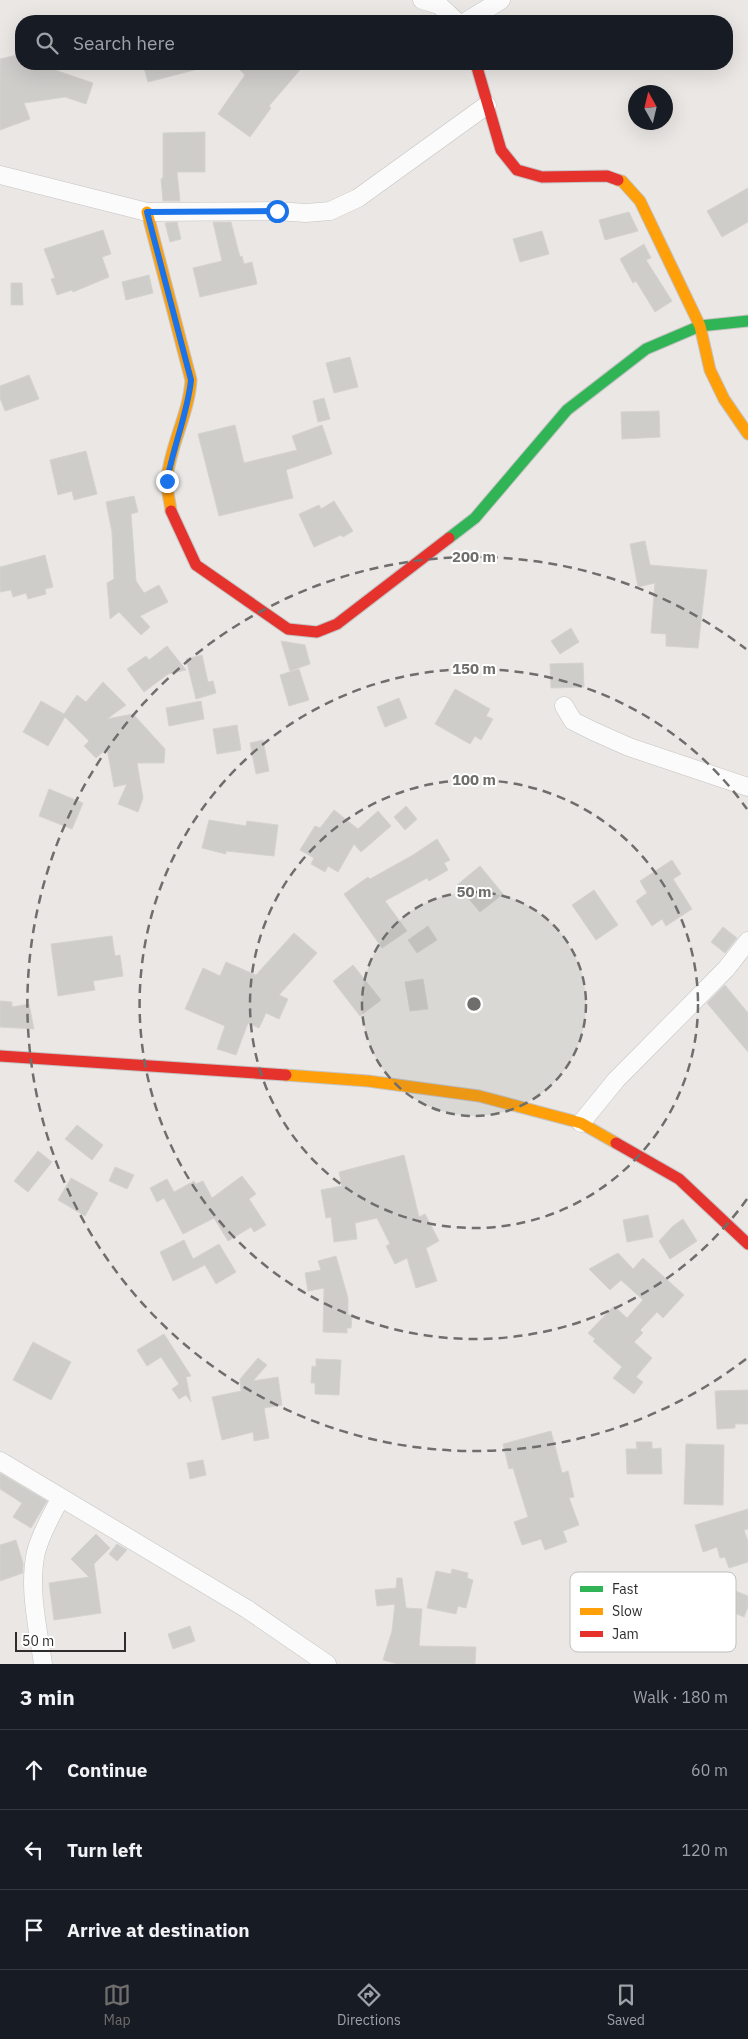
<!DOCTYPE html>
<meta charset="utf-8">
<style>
body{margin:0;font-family:"IBM Plex Sans",sans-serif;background:#242831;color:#f1f3f6}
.compass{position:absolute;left:628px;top:85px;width:45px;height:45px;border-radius:50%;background:#171b24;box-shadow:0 5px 20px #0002;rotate:352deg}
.scale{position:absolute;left:15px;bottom:12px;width:111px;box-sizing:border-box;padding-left:5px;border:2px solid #2d2d2d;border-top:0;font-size:14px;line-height:18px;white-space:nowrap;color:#2d2d2d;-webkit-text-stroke:4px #fff;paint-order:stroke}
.stop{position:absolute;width:15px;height:15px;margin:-11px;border:4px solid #1a73e8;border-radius:50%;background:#fff}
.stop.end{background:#1a73e8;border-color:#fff;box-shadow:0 1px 5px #0008}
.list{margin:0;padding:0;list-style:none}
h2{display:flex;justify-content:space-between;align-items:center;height:65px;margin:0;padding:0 20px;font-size:21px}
h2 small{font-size:16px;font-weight:400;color:#9ea1a6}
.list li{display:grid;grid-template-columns:32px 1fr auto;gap:15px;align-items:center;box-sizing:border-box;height:80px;padding:0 20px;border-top:1px solid #363941}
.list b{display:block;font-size:19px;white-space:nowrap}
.list em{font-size:16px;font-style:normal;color:#9ea1a6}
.icon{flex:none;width:28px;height:28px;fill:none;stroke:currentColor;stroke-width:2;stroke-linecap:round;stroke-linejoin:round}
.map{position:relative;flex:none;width:748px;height:1664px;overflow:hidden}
.search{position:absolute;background:#171b24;box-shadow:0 5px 20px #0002;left:15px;right:15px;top:15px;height:55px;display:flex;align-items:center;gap:12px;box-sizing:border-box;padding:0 18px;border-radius:20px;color:#9ea1a6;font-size:19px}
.sheet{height:305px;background:#171b24}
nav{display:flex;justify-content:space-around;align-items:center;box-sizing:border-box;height:70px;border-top:1px solid #363941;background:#171b24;font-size:14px;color:#9ea1a6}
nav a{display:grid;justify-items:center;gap:2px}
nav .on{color:#6f6e6d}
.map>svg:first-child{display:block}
.building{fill:#cfcdca;stroke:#d5d3d0}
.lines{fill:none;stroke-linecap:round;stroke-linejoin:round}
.street-casing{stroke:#c4c3c3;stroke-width:19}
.fast-casing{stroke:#c4c3c3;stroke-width:13}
.slow-casing{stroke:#c4c3c3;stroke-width:13}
.jam-casing{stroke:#c4c3c3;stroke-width:13}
.street{stroke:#fcfbfb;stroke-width:18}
.fast{stroke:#30b455;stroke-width:11}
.slow{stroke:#ff9f0a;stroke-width:11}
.jam{stroke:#e5322d;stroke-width:11}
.route{stroke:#1a73e8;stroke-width:6}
.ring{fill:none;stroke:#6f6e6d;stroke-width:2.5;stroke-dasharray:9 6}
.key{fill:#fff;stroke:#c0c0c0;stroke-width:1}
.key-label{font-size:14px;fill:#2d2d2d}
.centre{fill:#6f6e6d;stroke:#fff;stroke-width:2.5}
.ring-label{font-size:15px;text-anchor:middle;font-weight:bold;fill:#6f6e6d;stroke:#fff;stroke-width:4;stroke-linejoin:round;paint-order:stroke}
</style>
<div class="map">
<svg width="748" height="1664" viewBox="0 0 748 1664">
<rect width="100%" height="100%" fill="#eae7e4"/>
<g class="building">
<polygon points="21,54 21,64 53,64 55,70 93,83 86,104 65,97 24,103 30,119 0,130 0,59"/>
<polygon points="143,64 201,64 202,68 148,82"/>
<polygon points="234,64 305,64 269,106 271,108 250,137 218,114 245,75"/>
<polygon points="205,132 205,172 177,172 180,201 163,201 161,179 163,178 163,133"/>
<polygon points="748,188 748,222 722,237 707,211"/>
<polygon points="629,212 638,231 605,240 599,220"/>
<polygon points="177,222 181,239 170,242 165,223"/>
<polygon points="213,222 231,222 240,257 242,256 244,264 252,262 257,284 200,297 193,268 222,261"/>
<polygon points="103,230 111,254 102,257 109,277 73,292 72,290 57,295 51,279 55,278 44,249"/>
<polygon points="542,231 549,254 520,262 513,239"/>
<polygon points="644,244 651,258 646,260 672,301 655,312 636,281 633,283 620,259"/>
<polygon points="149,275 153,293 126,300 122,282"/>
<polygon points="11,283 22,283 23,305 11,305"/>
<polygon points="350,357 358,387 334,393 326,363"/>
<polygon points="29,375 39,399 5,411 0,398 0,386"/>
<polygon points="324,398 330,419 318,422 313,401"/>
<polygon points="659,411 660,437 622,439 621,412"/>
<polygon points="235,425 244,463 297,450 292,436 322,425 332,454 286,470 293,498 219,516 198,434"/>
<polygon points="86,451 97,494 74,500 72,491 58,495 50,460"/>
<polygon points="134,496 138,512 131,514 136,581 144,593 159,585 168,602 140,616 150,627 141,635 119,612 110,619 107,583 114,579 112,532 106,502"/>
<polygon points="334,501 353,531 343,537 341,535 314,547 299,514 319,505 321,509"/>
<polygon points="645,541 650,565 707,570 698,648 666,646 666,634 651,633 655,583 638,587 630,544"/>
<polygon points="45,555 53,587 45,589 46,594 28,599 26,593 13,597 11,590 0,592 0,567"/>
<polygon points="571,628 579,642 560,654 551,641"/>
<polygon points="281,641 305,645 310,664 290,671"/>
<polygon points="167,646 186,670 168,674 144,692 127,669 146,656 149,660"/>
<polygon points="202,655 208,682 213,681 216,693 196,699 186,659"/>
<polygon points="583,663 584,687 551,688 550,664"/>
<polygon points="299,669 309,700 289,706 280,675"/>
<polygon points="103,682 126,705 107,719 133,714 165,749 164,763 137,763 143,798 138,812 118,804 127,784 114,787 107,748 96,758 84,746 89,741 65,717 48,746 23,732 41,701 64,714 77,695 86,702"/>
<polygon points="455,689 490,709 486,716 493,719 481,740 475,736 470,744 435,724"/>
<polygon points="399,698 407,718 385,727 377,707"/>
<polygon points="201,701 204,719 169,726 166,708"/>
<polygon points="237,725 241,750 217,754 213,729"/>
<polygon points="263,740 269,771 256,774 250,743"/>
<polygon points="49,789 83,803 72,829 39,816"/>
<polygon points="406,806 417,819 405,830 394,817"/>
<polygon points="334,810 358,829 378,811 391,826 361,852 354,844 338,872 328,866 325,872 311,864 314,858 300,850 315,826 320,828"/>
<polygon points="209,820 246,826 247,821 278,825 274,856 226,851 226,854 202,848"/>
<polygon points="437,839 450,860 444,863 448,870 429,881 427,878 385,901 407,931 382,948 344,894 368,877 370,879 413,855"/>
<polygon points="672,860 681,874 673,879 692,909 666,926 662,919 652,926 636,901 647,893 640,881"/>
<polygon points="480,866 503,894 480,912 457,885"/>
<polygon points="594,890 618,925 596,940 572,905"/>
<polygon points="428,926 437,940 417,953 408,940"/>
<polygon points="723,927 737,938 725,953 711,942"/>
<polygon points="294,933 317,953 279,995 288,999 279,1019 266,1013 259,1028 248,1023 236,1055 217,1049 225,1026 185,1009 203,968 220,976 226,962 256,975"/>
<polygon points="112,936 115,956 120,955 123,976 93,981 95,990 58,996 51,944"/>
<polygon points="353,965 381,1000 360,1016 333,981"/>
<polygon points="423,979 428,1009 410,1011 405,982"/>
<polygon points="725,985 748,1013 748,1052 707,1003"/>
<polygon points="0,1001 12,1002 12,1007 29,1004 34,1029 0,1027"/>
<polygon points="77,1125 103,1145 92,1160 65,1139"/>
<polygon points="38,1151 52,1162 28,1192 14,1181"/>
<polygon points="404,1155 419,1217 425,1214 439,1241 426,1248 437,1281 416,1288 407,1258 395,1264 386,1246 390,1244 377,1218 355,1223 357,1239 334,1242 331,1217 326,1218 321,1190 342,1186 339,1172"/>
<polygon points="115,1167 134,1175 127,1189 109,1181"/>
<polygon points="242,1176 256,1194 249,1199 266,1225 254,1232 251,1227 228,1241 214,1218 183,1234 164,1198 157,1202 150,1188 167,1179 174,1192 194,1181 196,1184 203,1181 212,1198"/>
<polygon points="71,1178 98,1193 85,1216 58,1200"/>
<polygon points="648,1215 653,1237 627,1242 623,1220"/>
<polygon points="683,1219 697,1241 670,1259 659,1241 673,1226"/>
<polygon points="184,1240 193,1259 219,1244 236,1272 216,1284 205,1265 173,1281 160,1252"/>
<polygon points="618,1253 633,1269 643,1258 684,1295 663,1318 657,1312 640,1330 643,1333 634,1342 652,1358 636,1377 643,1382 634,1394 613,1378 622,1367 593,1341 595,1339 588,1333 614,1306 627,1318 643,1300 621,1280 610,1290 589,1269"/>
<polygon points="336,1256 348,1298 348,1315 352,1315 351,1328 347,1328 347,1333 323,1332 324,1288 308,1291 305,1273 321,1270 318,1261"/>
<polygon points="164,1334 191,1376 186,1377 191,1402 186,1395 179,1399 172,1389 179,1384 161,1357 147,1366 137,1350"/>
<polygon points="33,1342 71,1362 51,1400 13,1380"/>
<polygon points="258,1358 267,1365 253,1381 278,1377 282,1405 264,1408 269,1438 254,1441 253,1432 222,1440 212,1397 241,1391 240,1379"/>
<polygon points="316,1359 341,1360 339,1395 315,1394 315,1383 311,1383 312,1366 316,1367"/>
<polygon points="748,1390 748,1424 735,1424 735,1428 717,1429 715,1391"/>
<polygon points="551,1431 562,1473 568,1471 574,1497 569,1498 579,1525 563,1531 567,1542 545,1550 541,1539 522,1545 514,1522 528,1517 513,1468 509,1469 503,1444"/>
<polygon points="636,1442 652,1442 652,1449 661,1448 662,1474 627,1474 626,1449 637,1449"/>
<polygon points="686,1444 724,1445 723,1505 684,1504"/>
<polygon points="203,1460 206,1475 190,1479 187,1463"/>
<polygon points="0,1473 47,1501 31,1528 13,1517 22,1503 0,1489"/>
<polygon points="748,1509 748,1529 744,1530 748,1541 748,1562 729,1568 725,1557 720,1558 717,1547 703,1552 695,1525"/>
<polygon points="96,1534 110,1548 94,1564 101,1613 54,1620 49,1583 89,1577 71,1559"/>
<polygon points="16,1540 23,1563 23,1573 0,1581 0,1545"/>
<polygon points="117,1544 127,1550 117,1561 109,1554"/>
<polygon points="452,1569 468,1573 467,1578 473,1580 466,1608 458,1606 456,1614 427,1608 436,1571 451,1574"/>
<polygon points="397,1578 402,1578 406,1608 422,1609 419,1646 476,1647 475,1664 398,1664 383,1660 392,1631 395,1604 377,1606 375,1590 396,1588"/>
<polygon points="733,1590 748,1596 748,1607 744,1617 726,1609"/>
<polygon points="190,1626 195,1641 173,1649 168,1634"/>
</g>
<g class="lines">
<g class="street-casing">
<g id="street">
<polyline points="422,0 439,5 456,21"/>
<polyline points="467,21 501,0"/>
<polyline points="0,175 147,212 277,211 306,213 330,211 358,198 487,105"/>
<polyline points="564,706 573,721 593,731 629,747 748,787"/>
<polyline points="581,1123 616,1080 726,969 748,941"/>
<polyline points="0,1461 247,1609 327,1664"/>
<path d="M43 1664C38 1628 28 1588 36 1552 41 1533 51 1516 60 1499"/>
</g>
</g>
<g class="fast-casing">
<polyline id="fast" points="449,538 475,518 567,410 646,349 700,326 748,321"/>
</g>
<g class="slow-casing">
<g id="slow">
<polyline points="618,180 622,181 640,201 700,326 710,370 724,399 748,434"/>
<path d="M147 212 191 380C189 414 170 445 167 479 166 489 170 501 171 511"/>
<polyline points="286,1075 368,1081 479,1096 581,1123 616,1143"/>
</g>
</g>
<g class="jam-casing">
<g id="jam">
<polyline points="476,64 501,150 517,170 542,177 607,176 618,180"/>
<polyline points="171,511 196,565 288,629 317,632 337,624 449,538"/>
<polyline points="0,1056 286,1075"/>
<polyline points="616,1143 679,1179 748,1244"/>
</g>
</g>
<use href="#street" class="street"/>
<use href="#fast" class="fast"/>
<use href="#slow" class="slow"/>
<use href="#jam" class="jam"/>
</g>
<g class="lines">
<path class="route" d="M167 481C173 447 188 412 191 380L147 212 277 211"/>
</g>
<circle cx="474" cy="1004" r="112" fill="#6f6e6d" fill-opacity=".12"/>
<g class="ring">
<circle cx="474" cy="1004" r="112"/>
<circle cx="474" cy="1004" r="224"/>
<path d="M747 1199A335 335 0 1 1 747 809"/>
<path d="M746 1359A447 447 0 1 1 746 649"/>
</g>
<rect x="570" y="1572" width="166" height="80" rx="8" class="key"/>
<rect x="580" y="1586" width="23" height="6" fill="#30b455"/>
<rect x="580" y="1608" width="23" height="7" fill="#ff9f0a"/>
<rect x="580" y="1631" width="23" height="6" fill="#e5322d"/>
<g class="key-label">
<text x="612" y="1594">Fast</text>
<text x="612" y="1616">Slow</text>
<text x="612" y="1639">Jam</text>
</g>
<circle cx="474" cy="1004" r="8" class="centre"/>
<g class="ring-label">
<text x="474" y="562">200 m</text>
<text x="474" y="674">150 m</text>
<text x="474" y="785">100 m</text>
<text x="474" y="897">50 m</text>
</g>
</svg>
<svg class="compass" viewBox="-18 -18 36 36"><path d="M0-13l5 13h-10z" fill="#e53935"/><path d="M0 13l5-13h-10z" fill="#9ea1a6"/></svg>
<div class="scale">50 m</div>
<div class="stop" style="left:277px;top:211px"></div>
<div class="stop end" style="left:167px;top:481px"></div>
<div class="search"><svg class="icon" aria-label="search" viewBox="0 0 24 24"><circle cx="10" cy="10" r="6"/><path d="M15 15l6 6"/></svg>Search here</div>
</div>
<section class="sheet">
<h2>3 min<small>Walk · 180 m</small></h2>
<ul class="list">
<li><svg class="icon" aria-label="ahead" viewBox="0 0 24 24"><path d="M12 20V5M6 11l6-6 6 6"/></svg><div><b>Continue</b></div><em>60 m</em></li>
<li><svg class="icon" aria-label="left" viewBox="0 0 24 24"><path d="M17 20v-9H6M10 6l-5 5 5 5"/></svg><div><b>Turn left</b></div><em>120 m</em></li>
<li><svg class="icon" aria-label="arrive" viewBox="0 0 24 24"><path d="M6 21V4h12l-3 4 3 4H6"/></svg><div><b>Arrive at destination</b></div></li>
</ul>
</section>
<nav>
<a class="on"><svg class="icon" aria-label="map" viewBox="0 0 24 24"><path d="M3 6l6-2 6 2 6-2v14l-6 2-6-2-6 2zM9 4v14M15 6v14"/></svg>Map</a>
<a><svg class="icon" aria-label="directions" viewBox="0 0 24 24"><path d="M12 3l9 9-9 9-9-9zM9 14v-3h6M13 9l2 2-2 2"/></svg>Directions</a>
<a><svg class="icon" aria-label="saved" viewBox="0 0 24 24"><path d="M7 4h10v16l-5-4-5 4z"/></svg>Saved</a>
</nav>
